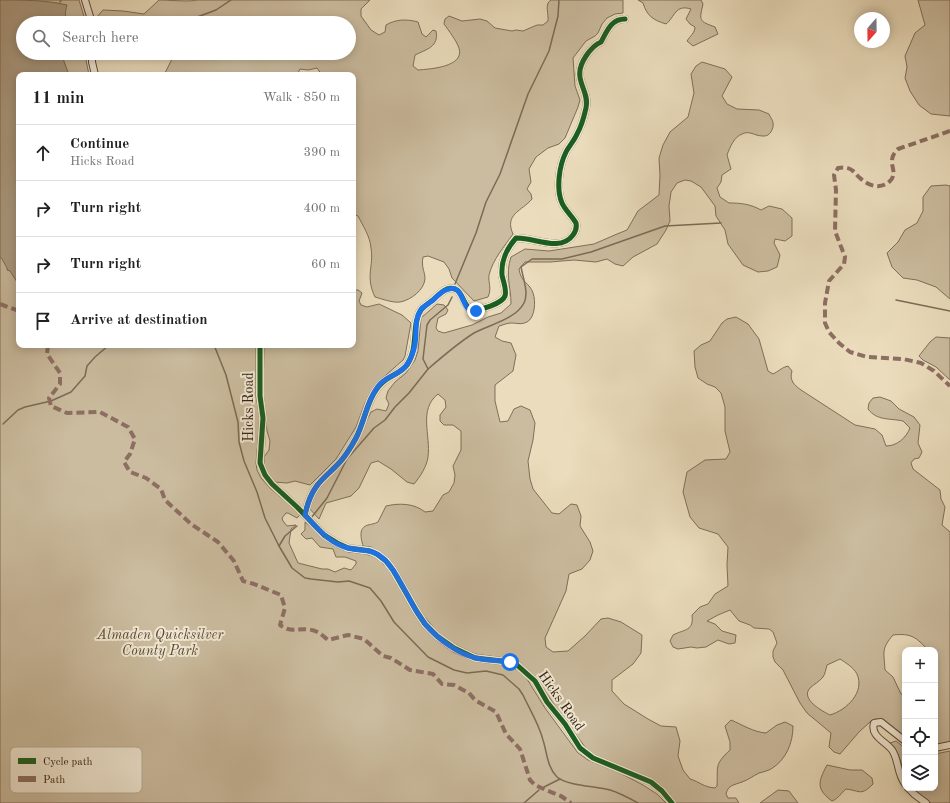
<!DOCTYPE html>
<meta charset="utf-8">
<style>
body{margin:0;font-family:"Old Standard TT",serif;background:#f2f2f2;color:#202124}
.controls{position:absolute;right:12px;bottom:12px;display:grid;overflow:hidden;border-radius:8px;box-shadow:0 2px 10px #0003}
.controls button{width:36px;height:36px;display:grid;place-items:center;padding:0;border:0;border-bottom:1px solid #e0e0e0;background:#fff;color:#202124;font:20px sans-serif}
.compass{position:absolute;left:854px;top:12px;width:36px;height:36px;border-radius:50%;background:#fff;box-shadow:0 2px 10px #0003;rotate:200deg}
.stop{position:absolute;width:12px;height:12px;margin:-9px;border:3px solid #1a73e8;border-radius:50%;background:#fff}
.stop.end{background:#1a73e8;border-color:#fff;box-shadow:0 1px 4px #0008}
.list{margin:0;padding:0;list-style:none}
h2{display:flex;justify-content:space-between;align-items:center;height:52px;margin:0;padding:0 16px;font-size:17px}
h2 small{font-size:13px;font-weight:400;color:#757577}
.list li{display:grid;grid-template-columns:26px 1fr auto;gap:12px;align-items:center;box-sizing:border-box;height:56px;padding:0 16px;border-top:1px solid #e0e0e0}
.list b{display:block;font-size:15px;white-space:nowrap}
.list p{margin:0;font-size:13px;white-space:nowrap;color:#757577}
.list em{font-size:13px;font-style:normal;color:#757577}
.icon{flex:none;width:22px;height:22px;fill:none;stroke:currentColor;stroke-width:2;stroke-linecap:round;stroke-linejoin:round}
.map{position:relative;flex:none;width:950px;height:803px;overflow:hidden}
.search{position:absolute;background:#fff;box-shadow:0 2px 10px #0003;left:16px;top:16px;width:340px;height:44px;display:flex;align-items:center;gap:10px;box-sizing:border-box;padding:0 14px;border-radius:22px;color:#757577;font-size:15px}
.panel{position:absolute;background:#fff;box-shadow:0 2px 10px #0003;left:16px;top:72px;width:340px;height:276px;border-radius:8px}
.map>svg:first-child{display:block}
.green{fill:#cbbc9f;stroke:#806e59;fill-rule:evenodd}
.water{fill:#ac9c83;stroke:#7c6b56}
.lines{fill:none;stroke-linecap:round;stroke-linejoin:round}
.stream{stroke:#7c6b56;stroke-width:1.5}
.minor-casing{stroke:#62503d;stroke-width:8}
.minor{stroke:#f1e8d3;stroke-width:6}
.quiet{stroke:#8d6e63;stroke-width:4;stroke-dasharray:8 4;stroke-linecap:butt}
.cycleway-casing{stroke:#f1e8d3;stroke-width:8}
.cycleway{stroke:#1b5e20;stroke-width:5}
.route{stroke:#1a73e8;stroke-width:5}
.labels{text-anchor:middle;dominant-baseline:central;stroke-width:4;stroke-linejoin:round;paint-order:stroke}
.street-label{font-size:14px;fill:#342113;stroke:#f1e8d3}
.park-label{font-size:14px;font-style:italic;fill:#5a4836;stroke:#f1e8d3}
.key{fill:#f1e8d3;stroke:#b8ac99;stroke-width:1}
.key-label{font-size:11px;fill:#342113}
</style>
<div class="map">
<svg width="950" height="803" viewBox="0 0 950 803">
<rect width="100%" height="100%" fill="#eadcbc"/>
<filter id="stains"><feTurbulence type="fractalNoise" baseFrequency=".005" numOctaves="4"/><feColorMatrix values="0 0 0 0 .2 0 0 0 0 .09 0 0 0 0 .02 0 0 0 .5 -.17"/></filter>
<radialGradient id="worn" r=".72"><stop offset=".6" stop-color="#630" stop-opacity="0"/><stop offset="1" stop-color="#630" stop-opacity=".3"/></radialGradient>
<g class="green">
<polygon points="0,0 79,0 86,23 23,23 23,53 87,53 86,60 89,75 19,75 19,345 256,345 256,396 260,418 256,463 257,470 261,478 270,488 298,512 300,515 297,518 288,513 286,513 282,518 283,521 287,526 296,525 291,529 289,543 298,563 322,569 328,569 335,572 344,568 351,570 356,564 356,561 345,557 336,557 333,549 320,547 312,538 306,539 301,534 305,530 305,522 335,546 348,552 361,553 376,557 391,572 414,614 423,627 435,639 453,652 465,657 476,660 508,665 519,671 527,679 545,708 578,753 588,760 618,772 643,785 657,794 666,803 0,803"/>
<path d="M159 0C167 0 192 2 197 0H370L361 9V16L371 30 379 35 385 32 386 25C396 19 407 19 418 22L422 34 426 37 433 30 436 31C439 47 427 49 415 55L413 66 418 70C430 69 465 67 459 48 456 40 449 31 444 24L445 19 449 16 462 21 480 19 487 21 495 28 512 31 516 30 523 31 537 25H543L548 21C549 14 544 4 551 0H623V13L615 14 607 18 602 24 598 33 595 36 586 41 573 58 575 86 580 100 578 107 565 138 559 144 548 148 536 157 529 169 531 182 527 189 531 194 532 199C522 211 504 214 513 234 504 247 493 259 489 275 488 283 492 288 488 297L474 301 452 278 449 269 444 262 428 256 423 257C421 268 425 271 425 279 424 290 411 300 400 302 393 303 382 299 375 297 365 276 374 267 371 248 370 236 363 226 358 216L353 214V75H322L317 68 308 70 300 69 297 75H164L174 55 173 53H349V23H97L96 18 103 10 123 11 144 14Z"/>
<path d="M638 0H701L703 4C699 21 699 21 715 27L718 34 693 46 687 41C690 36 695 33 695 27L690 24 686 19 691 9C675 4 675 17 666 24 653 20 647 16 643 3Z"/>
<polygon points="918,0 950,0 950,116 931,114 919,105 910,91 905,78 907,67 905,56 915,33 925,25"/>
<path d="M702 62 725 69 732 77 722 96 727 104 737 109 759 110 769 114C770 117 773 120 773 123 774 128 770 137 763 136 754 136 750 130 742 134 734 137 730 147 727 155L731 169 722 175 721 182 717 188 720 197 729 203C741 203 750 204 761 210L769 206 782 209 792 218V236L785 241 775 239 774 243 780 255 777 267 768 271 758 272 743 265 728 244 725 230 716 216 715 206 701 187 691 181 685 180 677 183 671 192 669 206 670 221 666 230 657 244 633 257 623 266 615 264 607 259 596 262 574 260 550 262H525L519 269C521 283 530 283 533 293 536 301 535 318 527 322 521 325 517 323 511 323 507 323 503 325 499 326L495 337 502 341 511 343 516 355 513 371 495 385V401L500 422 508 421 514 409 521 406 530 410 535 423 533 440 528 461 530 479 533 489 552 513 559 514 571 504 577 505 581 516 580 526 590 542 593 551 590 560 582 569 569 574 566 591 545 638 546 647 553 652 568 651 585 636 601 619 608 618 621 622 642 635 641 653 633 664 612 680V691L624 704 648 719 661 726 676 727 680 741 678 756 683 770 690 779C700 782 703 787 715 788L717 786C718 766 714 765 730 750V742L725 726 731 720C743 725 753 732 766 733L777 725 785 722 793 726C793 743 786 760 771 769 767 771 763 772 759 773 753 776 748 780 742 782 734 785 728 785 726 794L728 798H736L739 803H675L653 780 602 759 588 751 555 706 537 679 519 662 511 659 475 654 456 645 439 634 419 610 396 568 379 552 371 547 363 546C361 538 358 528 368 525 372 524 374 524 378 522L386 506C399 503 414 503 425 512L433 511 443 495 449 492 454 483 455 475 453 466 461 450V431L453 425H444L440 421V415L446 407 445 400 438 394C418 410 431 435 428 457 427 466 420 477 414 484L407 482 391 469 378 461 371 463 359 488 351 496 326 503 319 519 309 508 317 489 355 443 371 412 377 409 386 411 389 404 386 398 388 391 395 382 406 373 415 360 418 351 421 318 437 304 444 305 448 310 446 314 438 318 436 328 438 331 444 333 472 325 488 317 501 313 511 304C511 286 505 275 511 257L525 249 549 251 594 244 617 234 627 230 638 211 659 195 660 175 659 158 663 145 670 132 688 117 694 93 691 74 696 66Z"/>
<polygon points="946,185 950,186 950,299 936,287 917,280 903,278 892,267 887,253 898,242 905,230 917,223 923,211 923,197 931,186"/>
<polygon points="353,290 358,290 362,293 359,301 361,305 367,307 379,304 402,315 411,323 405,356 403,360 377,383 365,403 356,427 336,459 310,485 295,481 287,483 274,482 267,474 264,463 264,457 269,450 270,441 267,431 263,396 264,345 353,345"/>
<path d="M736 317 748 324 759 339 768 371 773 374C778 372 782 367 788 366L792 371C789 380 794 385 801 390L855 425 875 429 882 435 886 446C897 446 906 438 910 428L903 421C889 418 877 421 868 409L869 403 873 398 880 397 891 401 899 409 914 417 920 425 918 443 922 452 919 458 914 459 911 463 913 469 940 490 941 499 945 507 942 525 950 532V742L935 745V650H928C916 637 911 633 893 635 881 649 884 652 885 670L893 677 901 694 905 695V738L882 720 876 719 871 721 859 732 840 754 834 752 829 747 831 733 807 713 800 703 783 670 775 662 773 657V651L777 643 773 632 769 629 754 628 750 625 739 621 730 610 718 615 707 621 715 624 722 631 736 635 735 643 729 644 718 640 706 647 697 648 691 647 678 649 673 647 670 641 673 635C685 629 694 631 692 615L700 607 708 604 715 594 728 586 727 565 728 547 718 534 699 528 690 517 683 492 687 472 705 460 726 459 730 452 725 431V407L721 393 715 387 707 384 698 378 695 367 694 351 701 345 710 341 722 323 727 319ZM840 659C846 663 853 667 857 674 865 692 847 710 830 715 822 711 800 699 810 688 814 684 819 682 823 677 825 674 826 669 827 665Z"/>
<polygon points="936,337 950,338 950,380 936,367 923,360 919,356 930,342"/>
<polygon points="896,741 905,748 905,774 898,754 890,746 890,743"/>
<polygon points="950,751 950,803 930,803 915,792 912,788 935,788 935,754"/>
<path d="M827 765 850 770H862L872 778 873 784C861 796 861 791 846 789 841 793 839 798 832 801 816 789 818 782 827 765Z"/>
<polygon points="778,790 789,791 798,803 760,803"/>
</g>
<path class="water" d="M0 0C22 0 46 0 67 5 65 13 64 17 70 23H23V53H61L69 75H19V285L10 271 7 270V268L2 259 0 257Z"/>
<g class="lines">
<g class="stream">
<polyline points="60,2 61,0"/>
<polyline points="135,23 155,19 181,23 216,10 231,0"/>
<polyline points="455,284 476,233 486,202 500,174 528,94 549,51 558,16 559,0"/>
<polyline points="896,300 950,311"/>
<path d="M214 345 226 375 238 422 239 442 244 461 257 492 265 518 279 546 292 568 305 578 311 579 338 582 349 581 370 588 381 601 394 622 428 657 454 670 467 673 486 671 503 675 519 689 523 695C530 710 539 724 543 740 547 752 547 767 557 777 568 786 596 786 610 790 620 793 629 798 638 803"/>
<path d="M428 369C443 356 458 343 474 333 489 325 516 319 524 303 529 293 523 278 521 267L532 259H562L591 252 665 226 721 223"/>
<polyline points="3,424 18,410 25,407 51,401 71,392 85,376 87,366 95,357 109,345"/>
<polyline points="311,518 327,498 347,459 374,428 385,420 395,407 409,393 428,369 423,359 427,325 430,320 448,305 452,297"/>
<polyline points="279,546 285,536 297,526"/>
<polyline points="544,787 560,779"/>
<polyline points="524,803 539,790"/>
</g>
<g class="minor-casing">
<g id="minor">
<polyline points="85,0 92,23"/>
<polyline points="92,53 92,62 95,75"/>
<polyline points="260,345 260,396 263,418 260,463 265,475 272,484 297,507 324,535 337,543 348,548 370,551 377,554 386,561 393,570 417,612 425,624 437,636 454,648 475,658 510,662 517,665 535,681 547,702 565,724 580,748 593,758 651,782 662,791 672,803"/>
<path d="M305 515C307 505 310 495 316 487 322 478 332 471 339 463 346 456 351 447 356 438 365 421 367 397 382 383 389 376 400 374 407 365 419 348 411 324 421 310 424 306 429 303 433 300 437 296 442 291 447 289 463 284 462 306 472 311 480 310 502 304 505 296 507 290 503 281 502 275 501 261 507 248 516 238 534 237 560 253 573 235 576 231 577 228 576 223 572 216 565 210 562 203 556 189 559 166 566 152 569 146 574 141 577 134 581 127 584 117 586 108 590 88 570 80 586 56 590 50 594 45 601 42 607 31 611 19 625 19"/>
<path d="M905 741 881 722 874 723C870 736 885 741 892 750 899 760 897 774 905 784"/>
<polyline points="935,748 950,745"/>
<polyline points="908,788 914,794 926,803"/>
</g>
</g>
<use href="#minor" class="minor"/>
<g class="quiet">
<path d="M950 131 898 149C884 162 900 171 890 181 881 190 868 186 860 178 857 176 856 173 853 171 849 167 843 167 838 168L834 175 836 190 835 231 845 257 844 264 829 281 825 303V323L829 332 839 343 850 352 867 357 903 359 921 363 934 371 950 386"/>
<polyline points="0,304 19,311"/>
<path d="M48 345 47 354 60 373V384L49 398 51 406 67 413 100 412 128 427 135 439 130 454 124 462 130 472 146 478 161 489 165 500 191 524 218 542 234 561 243 581 254 584 281 595 285 608 280 625C293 634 298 627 312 630 318 631 323 636 328 640L348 635 364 639 383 656 391 658 410 670 433 674 442 684 454 685 469 693 475 700 496 712 506 734 520 749 530 780 535 785 546 790 561 796 571 803"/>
</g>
<g class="cycleway-casing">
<g id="cycleway">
<polyline points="260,345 260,396 263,418 260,463 265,475 272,484 297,507 324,535 337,543 348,548 370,551 377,554 386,561 393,570 417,612 425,624 437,636 454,648 475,658 510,662 517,665 535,681 547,702 565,724 580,748 593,758 651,782 662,791 672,803"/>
<path d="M305 515C307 505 310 495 316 487 322 478 332 471 339 463 346 456 351 447 356 438 365 421 367 397 382 383 389 376 400 374 407 365 419 348 411 324 421 310 424 306 429 303 433 300 437 296 442 291 447 289 463 284 462 306 472 311 480 310 502 304 505 296 507 290 503 281 502 275 501 261 507 248 516 238 534 237 560 253 573 235 576 231 577 228 576 223 572 216 565 210 562 203 556 189 559 166 566 152 569 146 574 141 577 134 581 127 584 117 586 108 590 88 570 80 586 56 590 50 594 45 601 42 607 31 611 19 625 19"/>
</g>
</g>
<use href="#cycleway" class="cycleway"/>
</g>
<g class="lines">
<path class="route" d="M476 311C459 313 466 281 446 290 441 292 436 297 432 301 429 303 425 306 422 308 414 318 417 332 415 344 414 350 411 358 408 363 402 374 389 375 381 383 367 398 365 421 356 438 351 447 346 456 339 463 332 471 322 478 316 487 310 496 307 505 305 515 317 528 330 544 348 548 365 552 370 547 385 560 395 570 401 584 408 596 413 606 419 616 426 625 438 639 458 654 476 658 488 661 499 660 510 662"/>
</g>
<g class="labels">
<g class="street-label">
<text transform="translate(249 407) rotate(-90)">Hicks Road</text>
<text transform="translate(561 701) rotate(55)">Hicks Road</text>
</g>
<g class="park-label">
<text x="160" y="635">Almaden Quicksilver<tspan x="160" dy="16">County Park</tspan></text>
</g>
</g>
<rect x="10" y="747" width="132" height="46" rx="6" class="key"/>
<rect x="18" y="758" width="18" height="6" fill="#1b5e20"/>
<rect x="18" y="776" width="18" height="6" fill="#8d6e63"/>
<g class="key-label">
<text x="43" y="765">Cycle path</text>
<text x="43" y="783">Path</text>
</g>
<rect width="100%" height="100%" filter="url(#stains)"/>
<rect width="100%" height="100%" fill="url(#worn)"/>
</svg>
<div class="controls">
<button>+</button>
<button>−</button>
<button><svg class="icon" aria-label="locate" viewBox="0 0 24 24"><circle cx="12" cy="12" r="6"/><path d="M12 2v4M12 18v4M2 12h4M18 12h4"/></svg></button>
<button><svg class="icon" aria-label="layers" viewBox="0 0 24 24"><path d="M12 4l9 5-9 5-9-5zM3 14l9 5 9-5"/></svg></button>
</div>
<svg class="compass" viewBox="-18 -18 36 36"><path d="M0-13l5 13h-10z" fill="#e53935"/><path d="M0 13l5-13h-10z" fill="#757577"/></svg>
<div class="stop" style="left:510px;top:662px"></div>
<div class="stop end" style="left:476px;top:311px"></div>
<div class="search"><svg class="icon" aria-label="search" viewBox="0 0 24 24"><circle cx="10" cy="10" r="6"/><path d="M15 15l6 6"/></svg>Search here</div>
<section class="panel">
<h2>11 min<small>Walk · 850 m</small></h2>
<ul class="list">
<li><svg class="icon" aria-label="ahead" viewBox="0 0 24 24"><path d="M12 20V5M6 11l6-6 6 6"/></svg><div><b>Continue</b><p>Hicks Road</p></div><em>390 m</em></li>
<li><svg class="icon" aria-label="right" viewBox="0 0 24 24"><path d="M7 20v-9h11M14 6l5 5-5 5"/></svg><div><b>Turn right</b></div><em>400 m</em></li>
<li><svg class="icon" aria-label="right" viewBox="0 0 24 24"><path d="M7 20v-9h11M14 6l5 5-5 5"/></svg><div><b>Turn right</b></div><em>60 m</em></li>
<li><svg class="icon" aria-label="arrive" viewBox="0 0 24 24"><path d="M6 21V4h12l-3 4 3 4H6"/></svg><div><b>Arrive at destination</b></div></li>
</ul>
</section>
</div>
